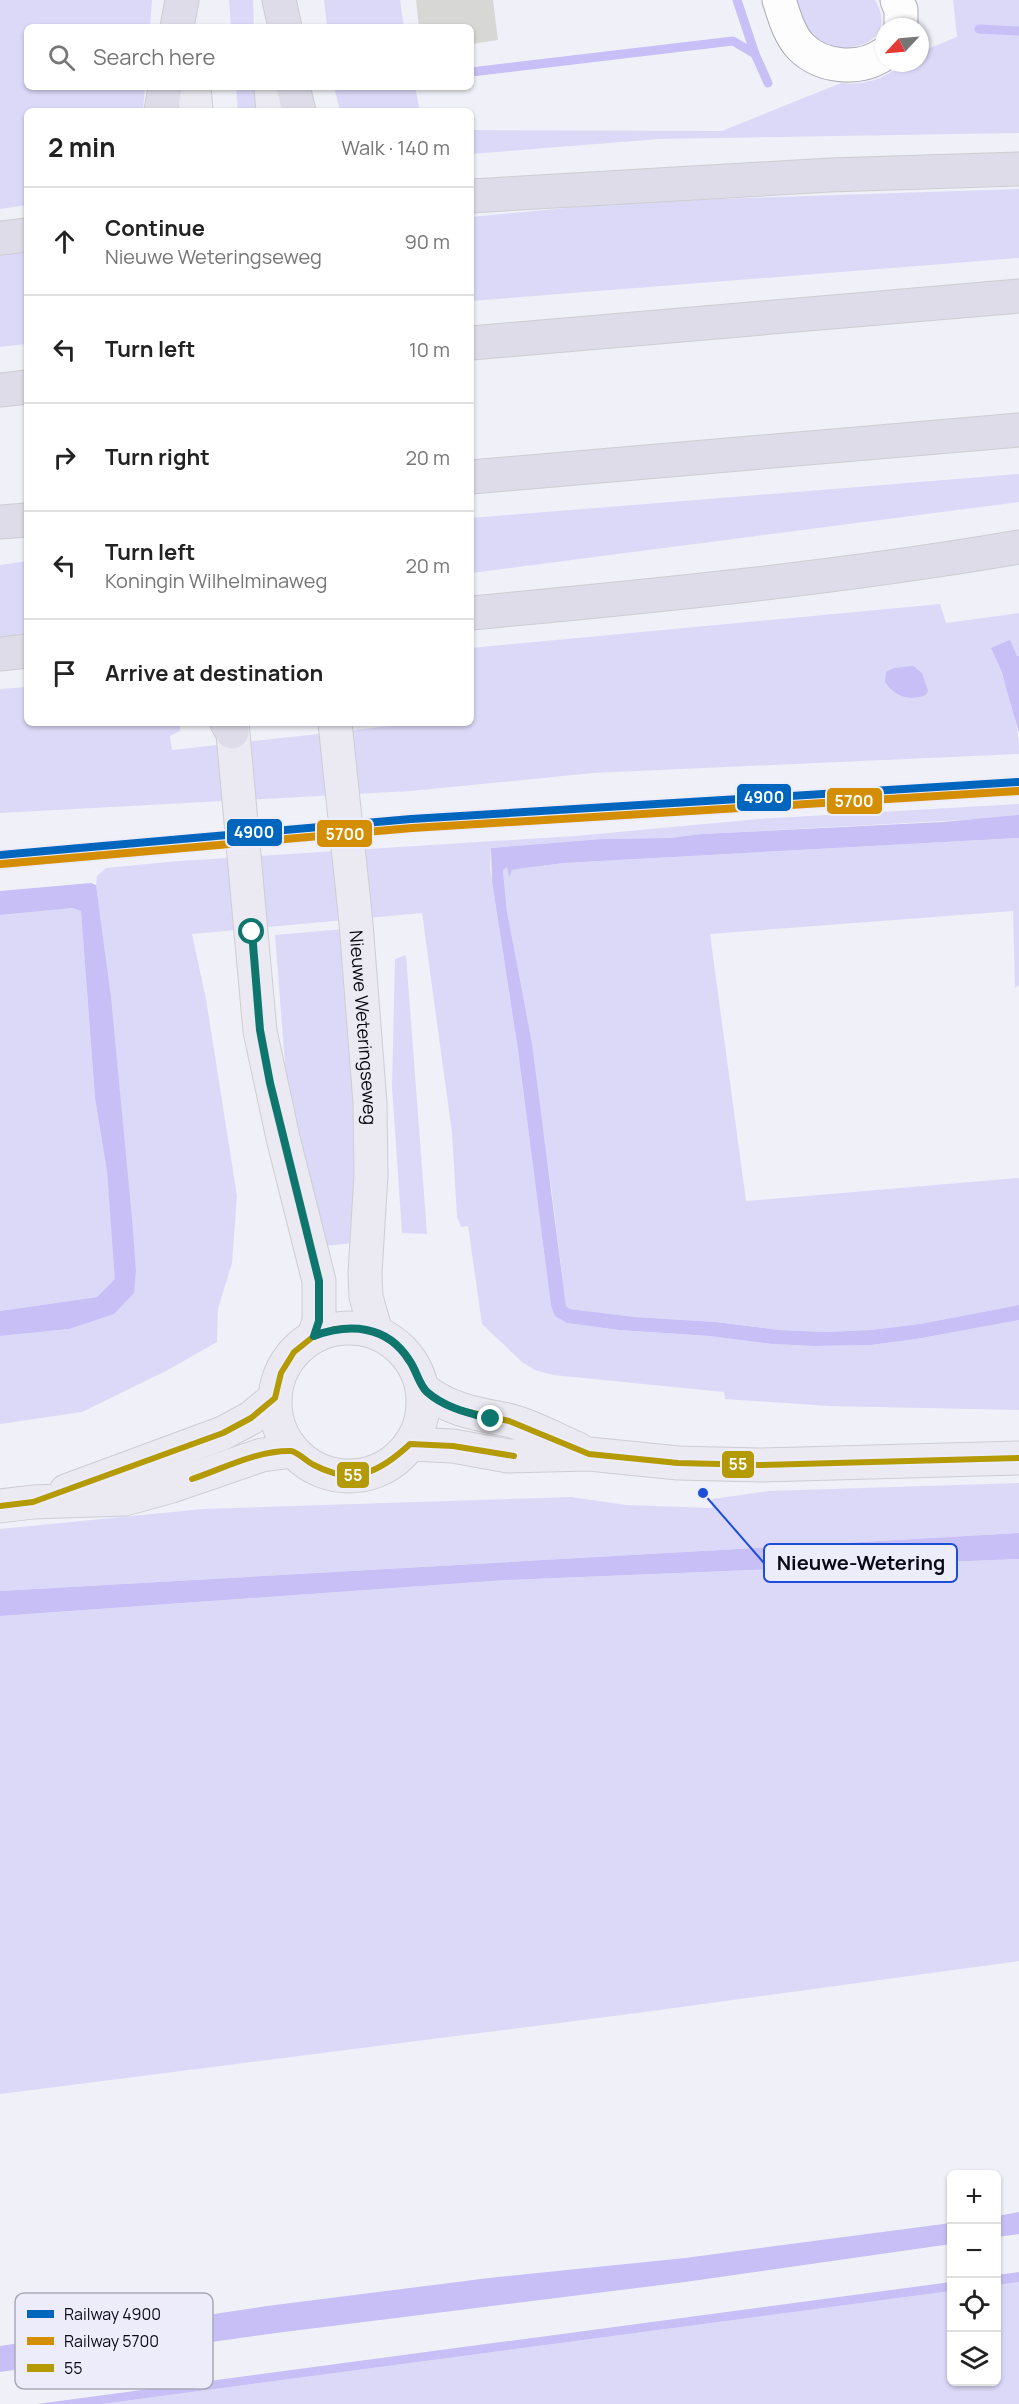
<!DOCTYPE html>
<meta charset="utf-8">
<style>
body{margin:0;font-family:Manrope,sans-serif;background:#f6f6f6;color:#222}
.controls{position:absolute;right:18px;bottom:18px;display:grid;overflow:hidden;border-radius:9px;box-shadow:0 2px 4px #0004}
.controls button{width:54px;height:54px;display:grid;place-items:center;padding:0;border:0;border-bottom:2px solid #e0e0e0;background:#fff;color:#222;font:30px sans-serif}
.compass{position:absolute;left:875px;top:18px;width:54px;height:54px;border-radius:50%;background:#fff;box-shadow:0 2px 4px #0004;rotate:244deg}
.stop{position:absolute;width:18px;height:18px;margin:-14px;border:4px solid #0f766e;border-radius:50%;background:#fff}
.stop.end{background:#0f766e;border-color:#fff;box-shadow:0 2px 6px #0008}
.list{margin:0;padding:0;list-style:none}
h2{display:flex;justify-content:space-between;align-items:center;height:78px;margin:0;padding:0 24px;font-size:26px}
h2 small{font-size:20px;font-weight:400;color:#767676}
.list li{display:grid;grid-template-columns:39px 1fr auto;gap:18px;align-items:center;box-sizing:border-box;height:108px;padding:0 24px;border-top:2px solid #e0e0e0}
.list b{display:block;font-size:22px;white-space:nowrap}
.list p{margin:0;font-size:20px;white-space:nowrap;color:#767676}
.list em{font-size:20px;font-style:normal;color:#767676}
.icon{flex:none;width:33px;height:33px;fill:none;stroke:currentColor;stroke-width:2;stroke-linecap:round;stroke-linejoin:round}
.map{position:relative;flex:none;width:1019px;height:2404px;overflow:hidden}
.search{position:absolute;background:#fff;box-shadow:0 2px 4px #0004;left:24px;top:24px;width:450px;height:66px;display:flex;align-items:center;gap:15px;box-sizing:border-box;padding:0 21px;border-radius:9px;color:#767676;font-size:22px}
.panel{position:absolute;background:#fff;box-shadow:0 2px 4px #0004;left:24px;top:108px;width:450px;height:618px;border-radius:9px}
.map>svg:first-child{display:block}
.green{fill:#dcd9f8}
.water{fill:#c7bff6}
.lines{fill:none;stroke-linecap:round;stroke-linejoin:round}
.stream{stroke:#c7bff6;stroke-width:9}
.building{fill:#d7d8d5}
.minor-casing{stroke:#aaa9b3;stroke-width:35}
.major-casing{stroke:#cdcdd2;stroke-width:35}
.highway-casing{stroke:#cdcdd2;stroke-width:35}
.minor{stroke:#fdfdfe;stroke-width:33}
.major{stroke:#ebe9f1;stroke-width:33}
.highway{stroke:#dedce8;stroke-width:33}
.bus-1-casing{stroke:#edecfb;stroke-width:10}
.bus-1{stroke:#b49b06;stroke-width:6}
.rail-1-casing{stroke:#edecfb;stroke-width:12}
.rail-2-casing{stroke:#edecfb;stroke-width:12}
.rail-1{stroke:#0065bd;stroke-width:8}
.rail-2{stroke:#d48e03;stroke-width:8}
.route{stroke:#0f766e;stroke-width:8}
.labels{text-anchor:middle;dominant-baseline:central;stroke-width:6;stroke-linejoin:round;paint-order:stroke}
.street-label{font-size:18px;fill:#0b0915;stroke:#edecfb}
.key{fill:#edecfb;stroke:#a9a8b6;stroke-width:1.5}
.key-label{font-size:16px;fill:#0b0915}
.leader{fill:none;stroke:#1d4ed8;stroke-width:2}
.callout-dot{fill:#1d4ed8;stroke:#edecfb;stroke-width:2}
.callout{fill:#edecfb;stroke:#1d4ed8;stroke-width:2}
.callout-label{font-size:20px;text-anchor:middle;font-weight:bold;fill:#0b0915}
.line-badge{stroke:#edecfb;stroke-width:2}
.badge-label{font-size:16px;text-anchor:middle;font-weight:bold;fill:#fff}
</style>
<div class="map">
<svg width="1019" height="2404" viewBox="0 0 1019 2404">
<rect width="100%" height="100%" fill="#f0f0f8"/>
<g class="green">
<polygon points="0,0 152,0 150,27 27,27 27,87 145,87 143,111 27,111 27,205 0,209"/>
<polygon points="229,0 253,0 254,27 231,27"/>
<polygon points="324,0 400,0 404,27 327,27"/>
<path d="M788 0H875C905 51 824 61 801 31 795 23 792 9 788 0Z"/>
<path d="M953 0H1019V133L659 139 471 154V130L722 131 841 83C853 85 873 82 884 76 900 68 900 63 920 63V52L957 37Z"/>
<polygon points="236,87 260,87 262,111 238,111"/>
<polygon points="334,87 415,87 420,111 340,111"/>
<polygon points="1019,189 1019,258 471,301 471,217 629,202"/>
<polygon points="27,245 27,344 0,347 0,249"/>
<polygon points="1019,474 1019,502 471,573 471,518"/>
<polygon points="27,561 27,639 0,641 0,565"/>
<path d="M940 604 946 623 1019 613V656L991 648C1006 681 1019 718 1019 754L593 773 411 791 0 813V689L27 687V723H180V731L170 736 172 750 400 725 404 723H471V648Z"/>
<polygon points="1019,804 1019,815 1000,818 701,834 670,838 602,839 491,848 490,868 518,1050 551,1306 556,1316 567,1323 619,1330 709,1336 773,1344 814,1346 871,1345 916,1339 1019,1320 1019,1410 829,1406 725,1399 724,1392 553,1375 535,1370 522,1362 482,1324 468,1226 461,1227 457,1217 452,1133 422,913 192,934 206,999 237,1196 232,1263 218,1309 217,1342 166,1371 82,1412 0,1424 0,1336 69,1329 136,1270 111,996 96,885 97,876 106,868 179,861 575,836 759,819"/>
<polygon points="1019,838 1019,985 1015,988 1013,911 710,934 746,1201 1019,1178 1019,1305 920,1324 871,1330 826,1332 779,1330 716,1322 635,1317 570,1309 566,1306 551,1185 507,912 503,869 507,867 509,875 512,870 517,869 564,863"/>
<polygon points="73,908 81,910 95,1098 107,1172 116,1279 97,1297 0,1311 0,915"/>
<polygon points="343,929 357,1072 355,1243 323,1246 286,1077 275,935"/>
<polygon points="406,955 427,1234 402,1233 392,1087 395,959"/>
<polygon points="1019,1483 1019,1533 0,1591 0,1529 203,1509 571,1497 626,1505 712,1508 712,1499 769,1491"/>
<polygon points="1019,1559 1019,1961 637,2013 0,2094 0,1616 506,1580"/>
<polygon points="1019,2282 1019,2404 102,2404 951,2291 952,2382 996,2382 997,2285"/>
</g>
<g class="water">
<polygon points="1010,640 1017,656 1019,656 1019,733 1002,673 991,648"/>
<path d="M913 666 922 673 928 691 926 695C909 701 895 697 885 682L886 672 894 668Z"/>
<polygon points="1019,815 1019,838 564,863 517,869 512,870 509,877 507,867 503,870 507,912 532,1044 566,1306 570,1309 635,1317 716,1322 779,1330 826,1332 871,1330 920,1324 1019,1305 1019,1320 916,1339 871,1345 814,1346 773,1344 709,1336 619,1330 567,1323 555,1316 551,1306 518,1050 492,881 491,848 602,839 670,838 701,834 943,822"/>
<polygon points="91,883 96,885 111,996 132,1219 136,1270 134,1293 114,1314 69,1329 0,1336 0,1311 97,1297 115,1279 107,1172 95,1098 81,911 73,908 0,915 0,891"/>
<polygon points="1019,1533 1019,1559 506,1580 0,1616 0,1591"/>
<polygon points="1019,2212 1019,2234 997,2237 997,2216"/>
<polygon points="951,2223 951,2244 685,2282 276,2333 0,2372 0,2346 267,2306 489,2278 685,2258"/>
<polygon points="1019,2272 1019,2282 997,2285 997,2275"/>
<polygon points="951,2282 951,2291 102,2404 37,2404"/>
</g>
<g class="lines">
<g class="stream">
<polyline points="737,0 755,54 768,83"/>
<polyline points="979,29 1019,31"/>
<polyline points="471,72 733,41 755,54"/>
</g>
</g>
<polygon class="building" points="416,0 493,0 498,40 471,44 471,27 419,27"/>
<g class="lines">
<g class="minor-casing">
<g id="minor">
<path d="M779 0C784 15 789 35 801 47 822 68 860 71 884 54"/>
<polyline points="897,0 901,10 901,27"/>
</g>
</g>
<g class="major-casing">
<g id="major">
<polyline points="194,87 196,111"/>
<polyline points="271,87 273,111"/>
<polyline points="232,723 260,1031 283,1138 319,1281 319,1321 314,1336"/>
<path id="s1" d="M335 723 356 923 370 1103 371 1175 365 1273 366 1297 376 1332"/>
<circle cx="349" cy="1402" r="74"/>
<path d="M424 1390C450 1410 477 1414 508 1420 530 1425 557 1440 578 1449"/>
<polyline points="410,1444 453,1446 508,1456 589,1454 678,1463 760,1465 1019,1458"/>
<polyline points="66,1491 223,1433 251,1418 275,1398"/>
<polyline points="0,1506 33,1502 125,1499 172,1486 262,1455 293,1451"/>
</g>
</g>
<g class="highway-casing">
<g id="highway">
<polyline points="279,0 285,27"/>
<polyline points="177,27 182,0"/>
<polyline points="293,87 299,111"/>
<polyline points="161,111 165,87"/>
<polyline points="471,196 830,175 1019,169"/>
<polyline points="0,238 27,235"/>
<polyline points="471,343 1019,296"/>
<polyline points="0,390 27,387"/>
<polyline points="471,477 1019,430"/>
<polyline points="0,522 27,520"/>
<path d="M471 613C654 596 837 578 1019 547"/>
<polyline points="0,654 27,651"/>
<polyline points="227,723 232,732"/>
</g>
</g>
<use href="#minor" class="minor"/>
<use href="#major" class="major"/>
<use href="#highway" class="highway"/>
<g class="bus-1-casing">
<g id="bus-1">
<path d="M192 1479C222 1469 258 1450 291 1451 298 1452 307 1462 314 1465 353 1486 380 1472 410 1444L453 1446 514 1456"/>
<polyline points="0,1506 33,1502 223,1433 251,1418 275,1398 281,1373 294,1352 314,1336 334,1329 355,1328 376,1332 394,1343 409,1358 424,1390 437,1400 460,1410 509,1421 589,1454 678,1463 760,1465 1019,1458"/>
</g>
</g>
<use href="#bus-1" class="bus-1"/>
<g class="rail-1-casing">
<polyline id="rail-1" points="0,855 411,819 1019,782"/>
</g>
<g class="rail-2-casing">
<polyline id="rail-2" points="1,864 412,828 1019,791"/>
</g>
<use href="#rail-1" class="rail-1"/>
<use href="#rail-2" class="rail-2"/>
</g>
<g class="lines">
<path class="route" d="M252 932 260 1030 270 1083 319 1281V1321L314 1336C349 1323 387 1325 409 1360 416 1369 419 1385 427 1392 445 1408 469 1413 491 1419"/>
</g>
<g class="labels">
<g class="street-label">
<text stroke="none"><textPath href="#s1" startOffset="306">Nieuwe Weteringseweg</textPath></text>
</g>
</g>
<rect x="15" y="2293" width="198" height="96" rx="9" class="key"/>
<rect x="27" y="2310" width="27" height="8" fill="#0065bd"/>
<rect x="27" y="2337" width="27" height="8" fill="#d48e03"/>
<rect x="27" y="2364" width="27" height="8" fill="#b49b06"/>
<g class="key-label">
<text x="64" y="2320">Railway 4900</text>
<text x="64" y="2347">Railway 5700</text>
<text x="64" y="2374">55</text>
</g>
<path class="leader" d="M703 1493L764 1563"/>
<circle class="callout-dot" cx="703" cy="1493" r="6"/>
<rect class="callout" x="764" y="1544" width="193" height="38" rx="6"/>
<g class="callout-label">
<text x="861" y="1570">Nieuwe-Wetering</text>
</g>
<g class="line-badge">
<rect x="736" y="783" width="56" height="29" rx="6" fill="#0065bd"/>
<rect x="826" y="787" width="57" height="28" rx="6" fill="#d48e03"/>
<rect x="226" y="818" width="57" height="29" rx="6" fill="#0065bd"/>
<rect x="316" y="819" width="57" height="29" rx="6" fill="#d48e03"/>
<rect x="721" y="1450" width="34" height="29" rx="6" fill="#b49b06"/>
<rect x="336" y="1461" width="34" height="28" rx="6" fill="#b49b06"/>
</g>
<g class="badge-label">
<text x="764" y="803">4900</text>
<text x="854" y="807">5700</text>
<text x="254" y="838">4900</text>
<text x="345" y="840">5700</text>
<text x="738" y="1470">55</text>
<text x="353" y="1481">55</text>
</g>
</svg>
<div class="controls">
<button>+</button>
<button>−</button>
<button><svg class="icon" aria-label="locate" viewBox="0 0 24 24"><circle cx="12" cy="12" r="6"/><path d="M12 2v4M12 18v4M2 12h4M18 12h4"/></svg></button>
<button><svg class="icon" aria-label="layers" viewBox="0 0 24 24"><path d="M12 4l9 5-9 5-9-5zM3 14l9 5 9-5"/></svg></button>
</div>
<svg class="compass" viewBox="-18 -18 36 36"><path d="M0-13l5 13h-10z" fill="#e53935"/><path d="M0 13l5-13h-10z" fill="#767676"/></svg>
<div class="stop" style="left:252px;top:932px"></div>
<div class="stop end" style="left:491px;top:1419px"></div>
<div class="search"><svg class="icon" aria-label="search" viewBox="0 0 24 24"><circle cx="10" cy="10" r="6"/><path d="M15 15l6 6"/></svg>Search here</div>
<section class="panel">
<h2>2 min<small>Walk · 140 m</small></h2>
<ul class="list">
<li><svg class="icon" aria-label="ahead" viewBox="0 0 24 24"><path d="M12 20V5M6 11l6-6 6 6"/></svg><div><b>Continue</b><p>Nieuwe Weteringseweg</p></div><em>90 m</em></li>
<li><svg class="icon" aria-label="left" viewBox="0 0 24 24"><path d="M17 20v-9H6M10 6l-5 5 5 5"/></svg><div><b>Turn left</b></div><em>10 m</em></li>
<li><svg class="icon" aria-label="right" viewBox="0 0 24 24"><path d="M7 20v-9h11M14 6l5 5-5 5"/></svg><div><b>Turn right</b></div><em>20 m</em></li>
<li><svg class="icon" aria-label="left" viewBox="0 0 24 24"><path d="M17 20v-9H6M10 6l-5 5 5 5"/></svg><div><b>Turn left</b><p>Koningin Wilhelminaweg</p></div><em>20 m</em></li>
<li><svg class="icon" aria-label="arrive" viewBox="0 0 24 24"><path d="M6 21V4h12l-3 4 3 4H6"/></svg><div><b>Arrive at destination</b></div></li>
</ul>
</section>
</div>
